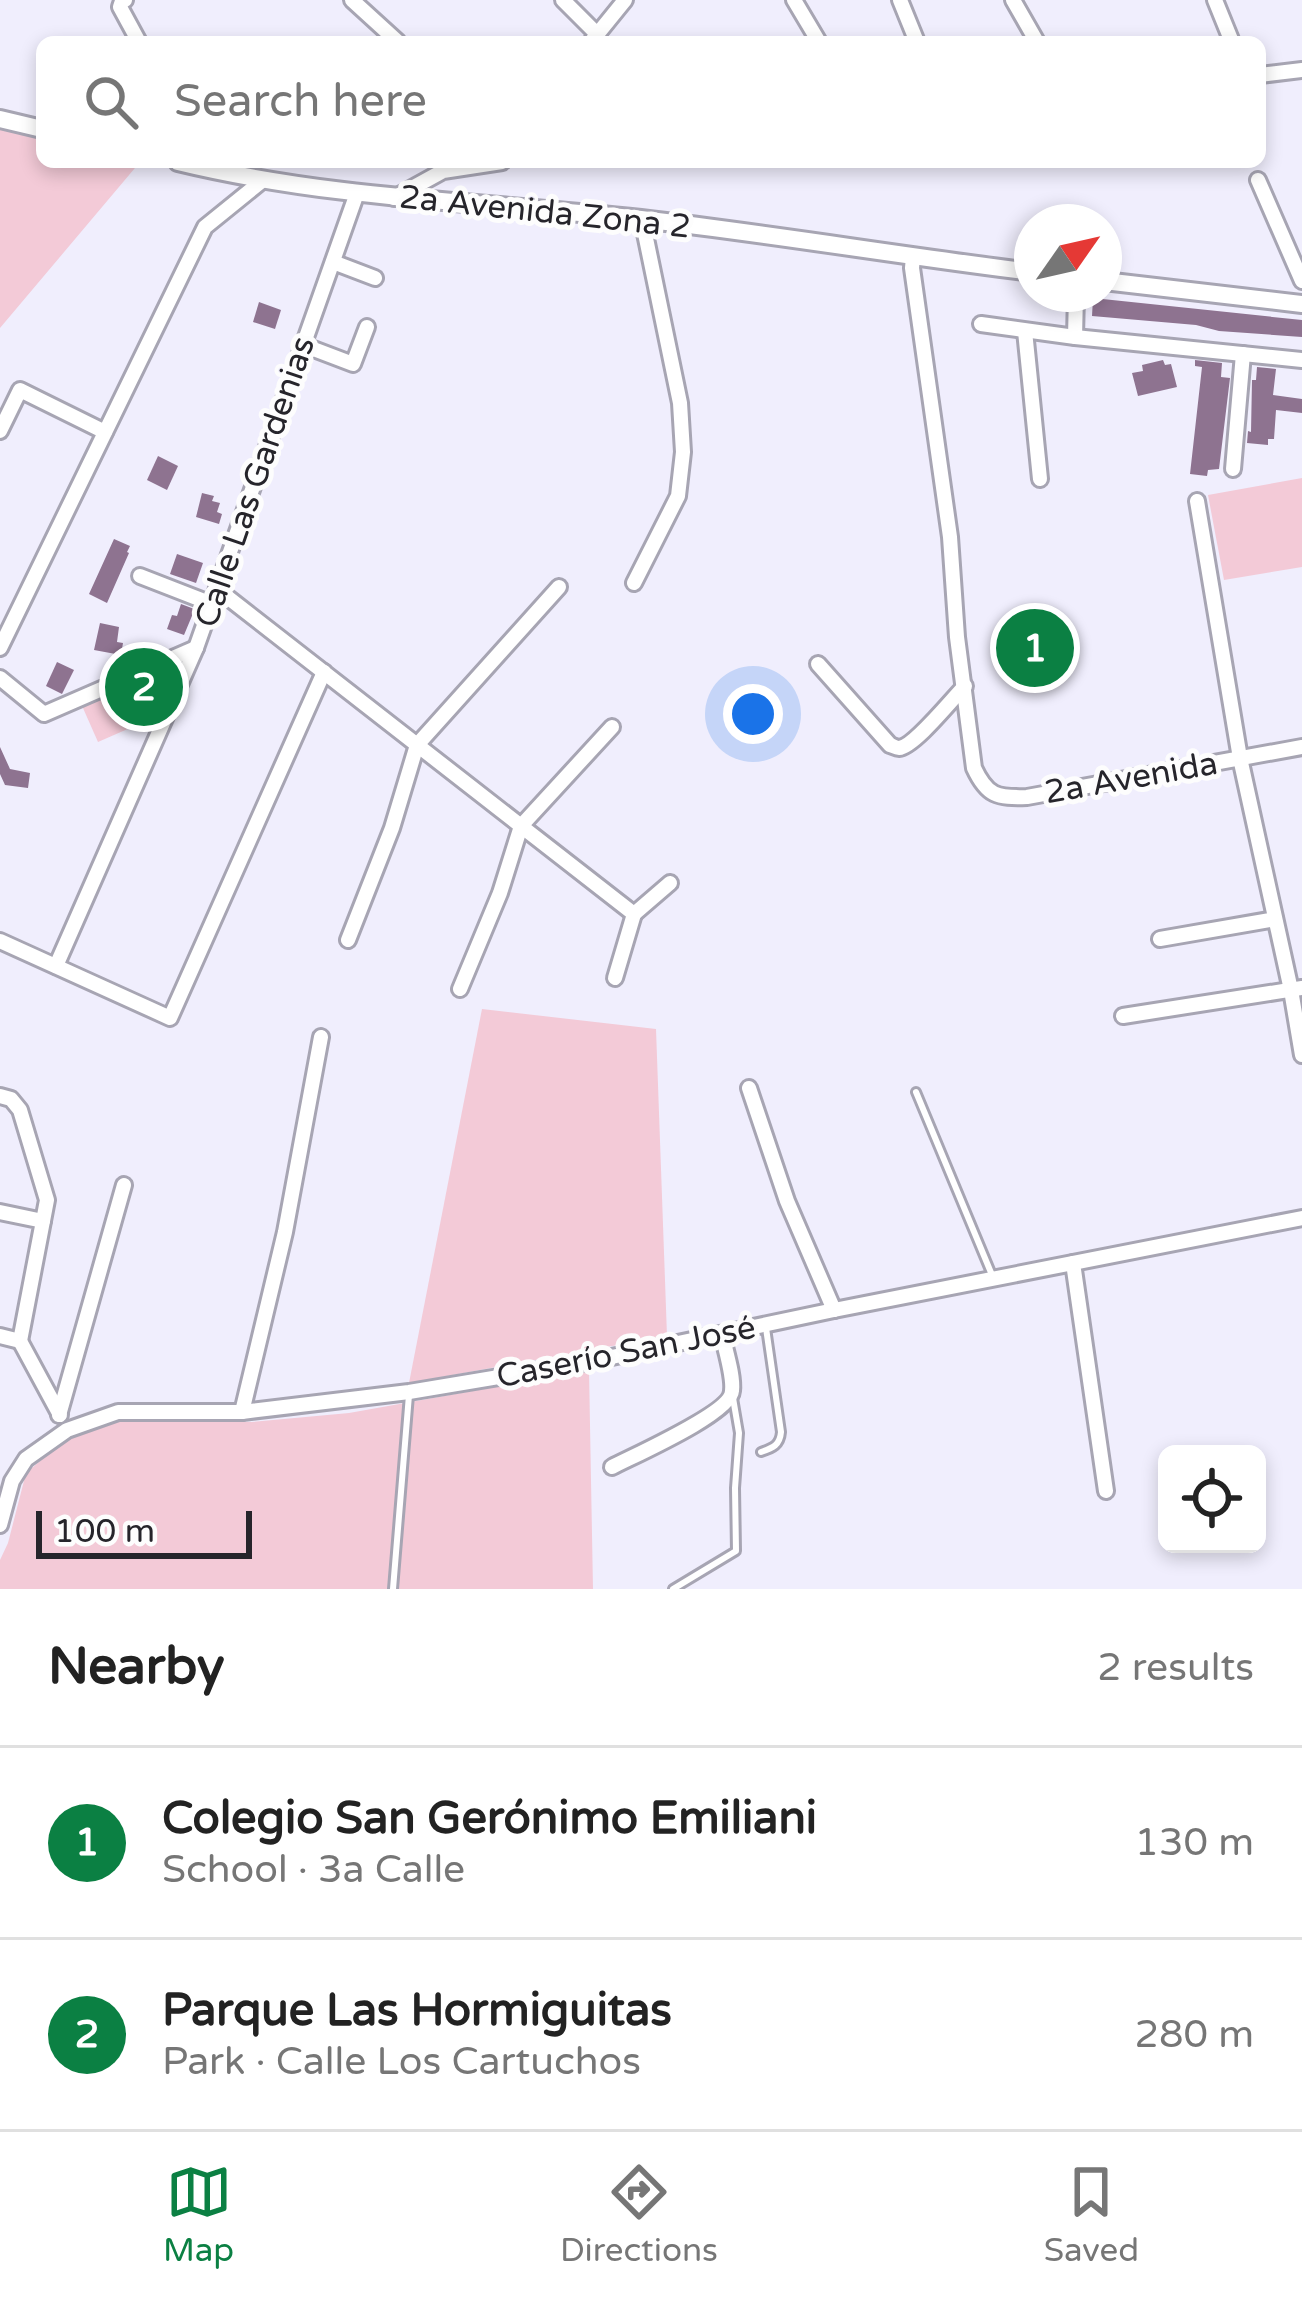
<!DOCTYPE html>
<meta charset="utf-8">
<style>
body{margin:0;font-family:"Varela Round",sans-serif;background:#f2f2f2;color:#222}
.controls{position:absolute;right:36px;bottom:36px;display:grid;overflow:hidden;border-radius:18px;box-shadow:0 6px 18px #0003}
.controls button{width:108px;height:108px;display:grid;place-items:center;padding:0;border:0;border-bottom:3px solid #e0e0e0;background:#fff;color:#222;font:60px sans-serif}
.compass{position:absolute;left:1014px;top:204px;width:108px;height:108px;border-radius:50%;background:#fff;box-shadow:0 6px 18px #0003;rotate:56deg}
.scale{position:absolute;left:36px;bottom:30px;width:216px;box-sizing:border-box;padding-left:12px;border:6px solid #26252b;border-top:0;font-size:33px;line-height:42px;white-space:nowrap;color:#26252b;-webkit-text-stroke:9px #fdfdfd;paint-order:stroke}
.you{position:absolute;left:753px;top:714px;width:42px;height:42px;margin:-30px;border:9px solid #fff;border-radius:50%;background:#1a73e8;box-shadow:0 0 0 18px #1a73e833}
.badge{display:grid;place-items:center;width:78px;height:78px;border-radius:50%;background:#0b8043;color:#fff;font-size:39px;font-weight:700}
.pin{position:absolute;translate:-50% -50%;border:6px solid #fff;box-shadow:0 3px 12px #0006}
.list{margin:0;padding:0;list-style:none}
h2{display:flex;justify-content:space-between;align-items:center;height:156px;margin:0;padding:0 48px;font-size:51px}
h2 small{font-size:39px;font-weight:400;color:#767676}
.list li{display:grid;grid-template-columns:78px 1fr auto;gap:36px;align-items:center;box-sizing:border-box;height:192px;padding:0 48px;border-top:3px solid #e0e0e0}
.list b{display:block;font-size:45px;white-space:nowrap}
.list p{margin:0;font-size:39px;white-space:nowrap;color:#767676}
.list em{font-size:39px;font-style:normal;color:#767676}
.icon{flex:none;width:66px;height:66px;fill:none;stroke:currentColor;stroke-width:2;stroke-linecap:round;stroke-linejoin:round}
.map{position:relative;flex:none;width:1302px;height:1589px;overflow:hidden}
.search{position:absolute;background:#fff;box-shadow:0 6px 18px #0003;left:36px;right:36px;top:36px;height:132px;display:flex;align-items:center;gap:30px;box-sizing:border-box;padding:0 42px;border-radius:18px;color:#767676;font-size:45px}
.sheet{height:540px;background:#fff}
nav{display:flex;justify-content:space-around;align-items:center;box-sizing:border-box;height:168px;border-top:3px solid #e0e0e0;background:#fff;font-size:33px;color:#767676}
nav a{display:grid;justify-items:center;gap:6px}
nav .on{color:#0b8043}
.map>svg:first-child{display:block}
.green{fill:#f3cad7}
.building{fill:#8e7390}
.lines{fill:none;stroke-linecap:round;stroke-linejoin:round}
.service-casing{stroke:#a7a5b3;stroke-width:12}
.minor-casing{stroke:#a7a5b3;stroke-width:20}
.tertiary-casing{stroke:#a7a5b3;stroke-width:22}
.service{stroke:#fff;stroke-width:6}
.minor{stroke:#fff;stroke-width:14}
.tertiary{stroke:#fff;stroke-width:16}
.labels{text-anchor:middle;dominant-baseline:central;stroke-width:10;stroke-linejoin:round;paint-order:stroke}
.street-label{font-size:33px;fill:#26252b;stroke:#fdfdfd}
</style>
<div class="map">
<svg width="1302" height="1589" viewBox="0 0 1302 1589">
<rect width="100%" height="100%" fill="#f0eefd"/>
<g class="green">
<polygon points="0,127 42,137 42,162 140,162 0,328"/>
<polygon points="1302,478 1302,567 1224,580 1208,495"/>
<polygon points="196,648 171,710 98,742 79,699"/>
<polygon points="482,1009 656,1029 667,1336 409,1383"/>
<polygon points="589,1370 593,1589 0,1589 0,1560 8,1543 26,1473 74,1432 116,1422 173,1419 252,1422 349,1413"/>
</g>
<g class="building">
<polygon points="1093,298 1302,320 1302,337 1219,331 1196,325 1092,316"/>
<polygon points="259,302 281,310 275,329 253,322"/>
<polygon points="1163,360 1165,365 1171,364 1177,387 1138,396 1132,373 1143,371 1142,365"/>
<polygon points="1195,360 1222,363 1221,377 1230,378 1219,469 1208,470 1207,476 1190,474 1202,367 1195,366"/>
<polygon points="1257,367 1276,369 1273,395 1302,399 1302,413 1276,410 1274,439 1268,439 1268,445 1247,443 1248,431 1251,432 1252,380 1256,380"/>
<polygon points="158,456 178,466 167,490 147,480"/>
<polygon points="202,493 214,496 212,501 220,503 217,512 222,514 219,524 196,517"/>
<polygon points="114,539 130,546 127,552 129,553 107,603 89,594"/>
<polygon points="177,554 203,563 196,583 170,574"/>
<polygon points="181,604 197,610 194,611 184,635 167,629 172,615 177,616"/>
<polygon points="100,623 119,627 117,642 123,643 121,655 94,650"/>
<polygon points="57,662 74,670 62,694 46,686"/>
<polygon points="0,747 10,769 30,773 28,788 5,785 0,774"/>
</g>
<g class="lines">
<g class="service-casing">
<g id="service">
<polyline points="916,1092 992,1275"/>
<path d="M761 1452C773 1448 780 1445 781 1432L766 1328"/>
<polyline points="393,1589 409,1395"/>
<polyline points="673,1589 736,1551 735,1488 739,1433 733,1398"/>
</g>
</g>
<g class="minor-casing">
<g id="minor">
<polyline points="125,0 122,1 120,7 139,42"/>
<polyline points="352,0 398,42"/>
<polyline points="563,0 598,35"/>
<polyline points="794,0 819,42"/>
<polyline points="900,0 917,42"/>
<polyline points="1013,0 1037,42"/>
<polyline points="1215,0 1232,42"/>
<polyline points="591,42 625,0"/>
<polyline points="1260,75 1302,70"/>
<polyline points="1258,180 1302,281"/>
<polyline points="394,198 443,171 502,162"/>
<path d="M913 257 912 268 950 537 957 637 974 768C987 796 997 798 1027 797L1302 747"/>
<polyline points="333,262 375,278"/>
<polyline points="981,324 1075,337 1302,360"/>
<polyline points="1025,331 1040,479"/>
<polyline points="1075,337 1076,294"/>
<polyline points="303,345 353,364 367,327"/>
<polyline points="0,431 20,390 105,432"/>
<polyline points="1233,469 1243,354"/>
<polyline points="1197,501 1240,758 1291,990 1302,1055"/>
<polyline points="140,576 212,604"/>
<polyline points="634,583 678,496 683,452 680,403 642,219"/>
<polyline points="217,589 634,914"/>
<polyline points="0,648 205,227 263,180"/>
<path d="M818 664 890 745C893 746 896 748 899 748 914 747 953 698 965 686"/>
<polyline points="0,678 44,714 196,648"/>
<polyline points="634,914 670,883"/>
<polyline points="1160,939 1275,919"/>
<polyline points="348,940 392,828 417,745 559,587"/>
<polyline points="0,941 170,1018 324,672"/>
<polyline points="56,966 196,648 357,193"/>
<polyline points="615,978 634,914"/>
<polyline points="460,989 500,893 521,826 612,727"/>
<polyline points="1123,1016 1302,988"/>
<polyline points="749,1088 787,1201 834,1310"/>
<polyline points="0,1096 11,1099 20,1110 47,1200 43,1221"/>
<polyline points="0,1212 43,1221 20,1341 0,1336"/>
<polyline points="1073,1263 1106,1491"/>
<polyline points="20,1341 60,1415"/>
<polyline points="242,1412 285,1232 321,1037"/>
<polyline points="59,1415 124,1185"/>
<path d="M612 1467C633 1456 731 1413 732 1391 734 1376 725 1349 722 1334"/>
<polyline points="0,1525 12,1481 26,1459 67,1430 118,1412 242,1412 409,1392 588,1362 834,1310 1302,1218"/>
</g>
</g>
<g class="tertiary-casing">
<g id="tertiary">
<polyline points="0,119 42,129"/>
<path d="M178 162C330 199 486 202 641 219 772 234 902 256 1032 272"/>
<polyline points="1104,281 1302,304"/>
</g>
</g>
<use href="#service" class="service"/>
<use href="#minor" class="minor"/>
<use href="#tertiary" class="tertiary"/>
</g>
<g class="labels">
<g class="street-label">
<text transform="translate(545 212) rotate(6)">2a Avenida Zona 2</text>
<text transform="translate(255 482) rotate(-71)">Calle Las Gardenias</text>
<text transform="translate(1131 778) rotate(-10)">2a Avenida</text>
<text transform="translate(626 1352) rotate(-11)">Caserío San José</text>
</g>
</g>
</svg>
<div class="controls">
<button><svg class="icon" aria-label="locate" viewBox="0 0 24 24"><circle cx="12" cy="12" r="6"/><path d="M12 2v4M12 18v4M2 12h4M18 12h4"/></svg></button>
</div>
<svg class="compass" viewBox="-18 -18 36 36"><path d="M0-13l5 13h-10z" fill="#e53935"/><path d="M0 13l5-13h-10z" fill="#767676"/></svg>
<div class="scale">100 m</div>
<div class="you"></div>
<div class="pin badge" style="left:1035px;top:648px">1</div>
<div class="pin badge" style="left:144px;top:687px">2</div>
<div class="search"><svg class="icon" aria-label="search" viewBox="0 0 24 24"><circle cx="10" cy="10" r="6"/><path d="M15 15l6 6"/></svg>Search here</div>
</div>
<section class="sheet">
<h2>Nearby<small>2 results</small></h2>
<ul class="list">
<li><span class="badge">1</span><div><b>Colegio San Gerónimo Emiliani</b><p>School · 3a Calle</p></div><em>130 m</em></li>
<li><span class="badge">2</span><div><b>Parque Las Hormiguitas</b><p>Park · Calle Los Cartuchos</p></div><em>280 m</em></li>
</ul>
</section>
<nav>
<a class="on"><svg class="icon" aria-label="map" viewBox="0 0 24 24"><path d="M3 6l6-2 6 2 6-2v14l-6 2-6-2-6 2zM9 4v14M15 6v14"/></svg>Map</a>
<a><svg class="icon" aria-label="directions" viewBox="0 0 24 24"><path d="M12 3l9 9-9 9-9-9zM9 14v-3h6M13 9l2 2-2 2"/></svg>Directions</a>
<a><svg class="icon" aria-label="saved" viewBox="0 0 24 24"><path d="M7 4h10v16l-5-4-5 4z"/></svg>Saved</a>
</nav>
